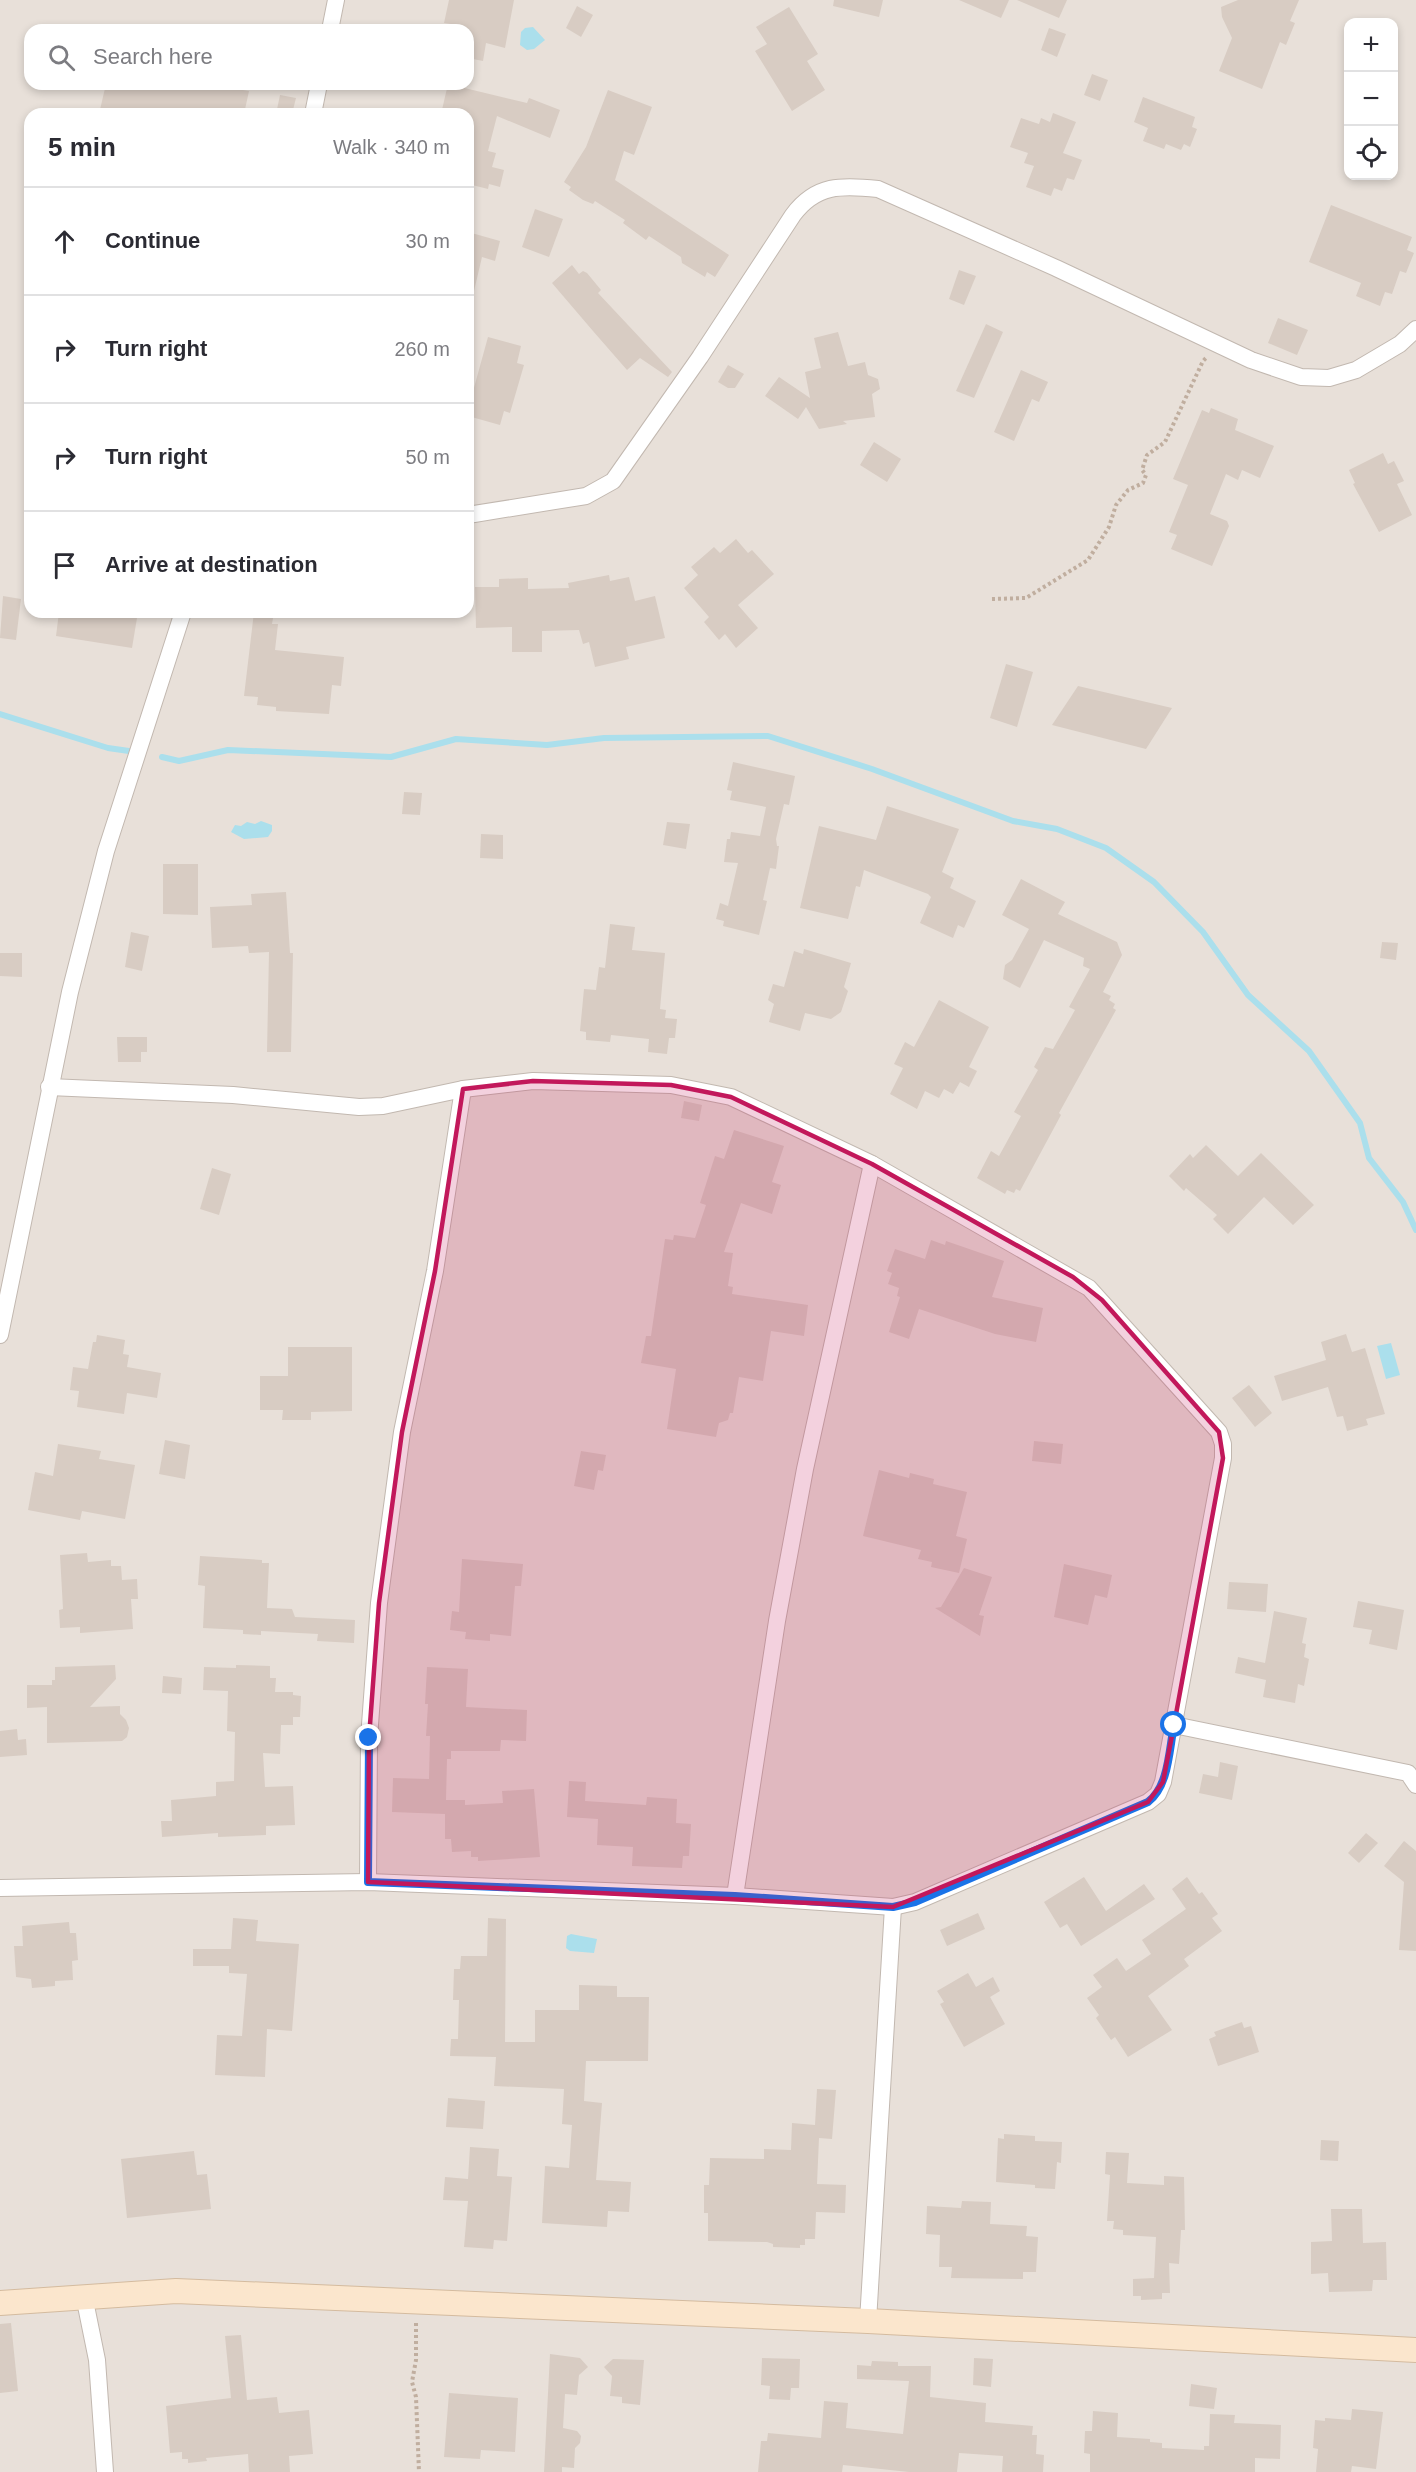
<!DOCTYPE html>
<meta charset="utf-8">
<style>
body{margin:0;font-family:Helvetica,sans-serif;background:#f7f7f7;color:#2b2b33}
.controls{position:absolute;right:18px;top:18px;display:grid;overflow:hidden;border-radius:12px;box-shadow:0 3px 9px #0003}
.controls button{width:54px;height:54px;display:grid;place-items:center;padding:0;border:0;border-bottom:2px solid #e1e1e2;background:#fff;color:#2b2b33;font:30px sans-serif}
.stop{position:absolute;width:18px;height:18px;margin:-14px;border:4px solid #1a73e8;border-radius:50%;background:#fff}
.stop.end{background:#1a73e8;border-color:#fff;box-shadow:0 2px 6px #0008}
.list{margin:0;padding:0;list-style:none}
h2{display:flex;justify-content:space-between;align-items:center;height:78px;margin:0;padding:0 24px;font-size:26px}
h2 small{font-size:20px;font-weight:400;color:#7c7c81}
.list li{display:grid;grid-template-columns:39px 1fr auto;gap:18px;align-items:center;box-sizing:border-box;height:108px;padding:0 24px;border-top:2px solid #e1e1e2}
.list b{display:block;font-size:22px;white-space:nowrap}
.list em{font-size:20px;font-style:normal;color:#7c7c81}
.icon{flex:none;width:33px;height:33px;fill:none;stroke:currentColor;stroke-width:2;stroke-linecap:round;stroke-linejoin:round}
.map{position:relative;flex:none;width:1416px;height:2472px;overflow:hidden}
.search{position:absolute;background:#fff;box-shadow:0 3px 9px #0003;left:24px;top:24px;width:450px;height:66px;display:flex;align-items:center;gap:15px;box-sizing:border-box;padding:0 21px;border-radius:18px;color:#7c7c81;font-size:22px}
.panel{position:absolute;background:#fff;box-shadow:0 3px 9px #0003;left:24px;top:108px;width:450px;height:510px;border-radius:18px}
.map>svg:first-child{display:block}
.residential{fill:#e8e0d9;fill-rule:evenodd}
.water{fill:#abdfec}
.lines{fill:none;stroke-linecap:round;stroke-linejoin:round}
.stream{stroke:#abdfec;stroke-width:6}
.building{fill:#d8ccc3}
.street-casing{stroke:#c2b8b0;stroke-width:18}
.secondary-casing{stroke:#d4bb9f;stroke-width:26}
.path{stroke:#c0ae9f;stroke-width:4;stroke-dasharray:3 3;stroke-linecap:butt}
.street{stroke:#fff;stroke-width:16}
.secondary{stroke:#fbe6cd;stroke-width:24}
.route{stroke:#1a73e8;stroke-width:8}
.marked{fill:#c2185b;fill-opacity:0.2;stroke:#c2185b;stroke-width:4.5;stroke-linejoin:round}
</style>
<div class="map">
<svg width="1416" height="2472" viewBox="0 0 1416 2472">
<rect width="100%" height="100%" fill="#f4efea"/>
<path class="residential" d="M0 0H1416V2472H0ZM1348 22H1394V176H1348ZM30 30H468V84H30ZM30 114H468V612H30Z"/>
<g class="water">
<polygon points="533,27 545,40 534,49 527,50 520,45 521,32 525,28"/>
<polygon points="261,821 272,825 272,831 268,837 244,839 231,832 235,825 241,826 247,822 255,824"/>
<polygon points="1391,1343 1400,1375 1386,1379 1377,1346"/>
<polygon points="571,1934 597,1939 594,1953 570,1951 566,1948 567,1936"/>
</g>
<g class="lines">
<g class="stream">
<polyline points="0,714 108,748 129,751"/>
<polyline points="162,757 179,761 228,750 391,757 456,739 547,745 604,738 768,736 872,769 1013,821 1057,829 1106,848 1154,882 1203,932 1248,995 1309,1051 1360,1123 1369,1158 1403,1202 1416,1230"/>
</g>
</g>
<g class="building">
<polygon points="449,0 514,0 505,48 486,43 483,61 468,58 468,30 449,30 451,24 444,23"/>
<polygon points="834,0 883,0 879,17 833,6"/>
<polygon points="959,0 1009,0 1001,18"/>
<polygon points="1017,0 1067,0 1059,18"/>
<polygon points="1238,0 1299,0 1290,21 1295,23 1286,45 1280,42 1262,89 1219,71 1232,38 1222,17 1221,7"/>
<polygon points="577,6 593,15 581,37 566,28"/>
<polygon points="789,7 818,54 807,61 825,90 792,111 755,51 767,44 756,27"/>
<polygon points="1049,28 1066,34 1057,57 1041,50"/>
<polygon points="1092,74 1108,80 1100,101 1084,95"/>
<polygon points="106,84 187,84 201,87 202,84 239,84 237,89 249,91 244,114 99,114"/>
<polygon points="448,84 527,103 529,98 560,110 550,138 497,116 488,151 496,153 492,167 504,170 500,187 489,184 488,189 468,184 468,114 441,114"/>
<polygon points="608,90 652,107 634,155 624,151 615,180 729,255 715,277 707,272 705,277 682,263 681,257 649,236 646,240 623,223 625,220 595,201 593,204 583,200 569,190 571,187 564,182 586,147"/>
<polygon points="280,95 296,98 292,114 276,114"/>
<polygon points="1143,97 1195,117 1192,127 1197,129 1190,147 1184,144 1181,150 1166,144 1164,149 1143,141 1148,128 1134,122"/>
<polygon points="1053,113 1076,122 1063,153 1082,160 1074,180 1067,178 1062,191 1054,188 1051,196 1026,187 1034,166 1024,163 1028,153 1010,147 1021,118 1039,124 1041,118 1050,122"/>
<polygon points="1331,205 1412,237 1407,250 1414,253 1406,273 1400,271 1392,294 1385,292 1380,306 1356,296 1361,283 1309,262"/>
<polygon points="535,209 563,219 549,257 522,247"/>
<polygon points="468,232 500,241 495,261 482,257 474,291 468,291"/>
<polygon points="572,265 579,274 583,271 587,273 601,290 598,293 672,372 668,377 640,358 627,370 593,331 552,283"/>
<polygon points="959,270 976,276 964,305 949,299"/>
<polygon points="1278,318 1308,330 1297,355 1268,343"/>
<polygon points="986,324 1003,332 974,398 956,391"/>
<polygon points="838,332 848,366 865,362 868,375 878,379 880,389 872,394 875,417 843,421 847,424 819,429 806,407 798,419 765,396 779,377 810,398 805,372 821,368 814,338"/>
<polygon points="488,337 521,346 517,363 524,365 510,413 504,411 500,425 468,416 468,393 472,395"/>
<polygon points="728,365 744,374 735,388 728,388 718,382"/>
<polygon points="1021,370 1048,382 1039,402 1032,399 1014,441 994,432"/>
<polygon points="1211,408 1238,419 1235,430 1274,446 1260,478 1242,470 1238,480 1226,474 1210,514 1227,521 1229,526 1212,566 1171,549 1177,535 1169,532 1188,485 1173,479 1202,410 1209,413"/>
<polygon points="874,442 901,459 887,482 860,465"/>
<polygon points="1383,453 1388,464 1394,461 1404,481 1397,484 1412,515 1379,532 1353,484 1355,483 1349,470"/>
<polygon points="736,539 748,553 752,550 774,574 738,605 758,628 736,648 725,634 719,640 704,622 709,617 684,588 698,575 691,567 714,547 720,553"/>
<polygon points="609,575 610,581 629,577 635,601 655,596 665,638 626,647 629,659 595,667 589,642 583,644 579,630 542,631 542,652 512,652 512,627 476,628 475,587 499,587 499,579 528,578 528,589 569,588 568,583"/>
<polygon points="3,596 21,599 16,640 0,638"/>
<polygon points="59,612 138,612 132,648 56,636"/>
<polygon points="254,612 274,612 272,624 278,624 275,650 344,657 341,686 332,685 329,714 276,711 276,707 257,705 258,697 244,696"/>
<polygon points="1006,664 1033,672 1017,727 990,718"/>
<polygon points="1078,686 1172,708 1146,749 1052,725"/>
<polygon points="733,762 795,776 789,805 784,804 776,839 777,846 779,846 776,869 770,868 763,900 767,901 759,935 723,926 724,921 716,919 720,903 728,906 738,863 724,862 727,839 730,839 731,832 760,836 766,807 730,800 732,791 727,790"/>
<polygon points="404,792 422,793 420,815 402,814"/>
<polygon points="887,806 959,829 942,872 954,878 950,888 976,901 964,928 958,925 953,938 920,923 931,897 928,894 864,870 860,887 856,886 848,919 800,908 819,826 876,840"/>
<polygon points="667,822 690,824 686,849 663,845"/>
<polygon points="481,834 503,835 503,859 480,858"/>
<polygon points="163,864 198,864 198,915 163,914"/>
<polygon points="1021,879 1065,902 1058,914 1117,942 1122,955 1103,992 1111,996 1109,1000 1115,1004 1113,1008 1116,1010 1059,1113 1061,1115 1020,1191 1016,1189 1014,1193 1007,1190 1005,1194 977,1178 991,1151 999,1156 1021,1116 1014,1112 1038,1070 1034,1067 1045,1047 1053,1049 1075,1010 1069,1007 1090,969 1083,966 1084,958 1044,940 1020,988 1003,979 1005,965 1012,960 1029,929 1002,915"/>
<polygon points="286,892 290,953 293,953 291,1052 267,1052 269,952 249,953 248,946 212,948 210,907 252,905 251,894"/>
<polygon points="610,924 635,927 632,950 665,953 660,1009 666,1010 665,1018 677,1019 675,1038 669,1038 667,1054 648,1052 649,1039 611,1035 610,1042 586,1040 586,1032 580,1031 584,989 596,990 599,967 605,968"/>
<polygon points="131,932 149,936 142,971 125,967"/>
<polygon points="1382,942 1398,943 1396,960 1380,958"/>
<polygon points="804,949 851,963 844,987 848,991 841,1012 831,1019 805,1013 800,1031 769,1022 774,1004 768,1000 773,984 784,987 794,951 803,954"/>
<polygon points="0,953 22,953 22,977 0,976"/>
<polygon points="939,1000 989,1027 969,1067 977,1071 969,1087 960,1082 953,1094 944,1089 939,1098 925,1091 917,1109 890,1094 903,1068 894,1064 905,1042 914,1047"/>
<polygon points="117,1037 147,1037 147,1052 141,1052 141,1062 118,1062"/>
<polygon points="684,1101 702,1105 699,1121 681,1118"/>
<polygon points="734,1130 784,1146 772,1182 781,1185 772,1214 741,1203 724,1252 733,1253 728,1286 733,1287 732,1294 808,1305 804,1336 771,1331 763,1381 739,1377 733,1413 730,1413 728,1420 719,1423 716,1437 667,1429 676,1369 641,1363 646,1336 651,1336 665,1239 673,1240 674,1235 695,1238 706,1205 700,1203 715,1156 724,1159"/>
<polygon points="1206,1145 1238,1176 1261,1153 1314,1205 1293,1225 1264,1197 1228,1234 1213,1219 1217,1215 1186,1188 1184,1191 1169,1176 1190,1154 1193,1158"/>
<polygon points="212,1168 231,1174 219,1215 200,1209"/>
<polygon points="931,1240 945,1245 946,1241 1004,1261 992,1297 1043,1308 1036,1342 995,1334 919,1309 909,1339 889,1332 900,1297 897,1296 899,1288 888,1284 892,1273 887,1271 895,1249 925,1259"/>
<polygon points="1346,1334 1352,1352 1365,1348 1385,1414 1366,1419 1368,1425 1347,1431 1343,1416 1337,1417 1328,1387 1282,1401 1274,1376 1326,1360 1321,1342"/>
<polygon points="97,1335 125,1340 123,1354 129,1355 127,1367 161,1373 157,1398 127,1393 124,1414 77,1407 79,1391 70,1390 73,1367 88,1369 93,1342 96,1342"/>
<polygon points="288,1347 352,1347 352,1411 311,1412 311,1420 282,1420 283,1410 260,1410 260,1376 288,1376"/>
<polygon points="1249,1385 1272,1413 1255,1427 1232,1398"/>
<polygon points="165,1440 190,1445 185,1479 159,1474"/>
<polygon points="1034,1441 1063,1444 1061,1464 1032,1461"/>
<polygon points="58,1444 101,1451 99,1459 135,1465 125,1519 82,1511 80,1520 28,1510 35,1472 53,1476"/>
<polygon points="581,1451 606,1455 603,1471 598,1470 594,1490 574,1486"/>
<polygon points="879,1470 909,1478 910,1473 934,1479 933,1484 967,1492 956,1536 967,1539 959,1573 931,1567 932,1562 918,1559 921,1550 863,1536"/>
<polygon points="87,1553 88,1562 111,1560 111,1566 121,1566 122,1580 137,1579 138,1599 131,1599 133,1629 80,1633 80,1627 60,1628 59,1610 63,1609 60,1555"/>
<polygon points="200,1556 262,1560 262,1563 269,1563 267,1608 292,1609 295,1617 355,1620 354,1643 317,1641 318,1634 261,1631 261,1635 243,1634 243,1630 203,1628 205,1586 198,1585"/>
<polygon points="462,1559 523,1564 521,1586 515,1586 511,1636 490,1634 490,1641 465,1639 466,1632 450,1630 452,1611 459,1612"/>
<polygon points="1064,1564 1112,1575 1107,1598 1095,1595 1088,1625 1054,1617"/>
<polygon points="964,1568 992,1577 979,1615 984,1616 980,1636 935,1608 941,1607"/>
<polygon points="1229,1582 1268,1584 1266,1612 1227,1609"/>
<polygon points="1358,1601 1404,1610 1397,1650 1369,1644 1372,1630 1353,1627"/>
<polygon points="1274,1611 1307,1618 1302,1643 1306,1644 1304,1657 1309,1659 1304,1686 1298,1684 1295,1703 1263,1697 1266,1680 1235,1673 1238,1657 1265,1663"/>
<polygon points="115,1665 116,1679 90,1707 120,1706 120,1714 126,1720 129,1728 127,1737 122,1741 47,1743 47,1707 27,1708 27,1685 52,1685 52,1680 55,1680 55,1667"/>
<polygon points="236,1665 270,1666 270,1678 276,1678 275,1692 293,1692 293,1695 301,1696 300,1717 293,1717 293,1725 281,1725 280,1754 263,1753 265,1787 293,1786 295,1825 266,1826 266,1835 218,1837 218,1833 162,1837 161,1821 172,1821 171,1800 216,1796 216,1782 234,1781 235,1732 227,1731 228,1691 203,1690 204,1667 236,1668"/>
<polygon points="427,1667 468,1669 466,1707 527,1710 526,1741 501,1740 500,1751 451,1751 451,1759 447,1759 446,1800 465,1800 465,1805 503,1803 502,1791 534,1789 540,1857 478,1861 478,1857 471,1857 471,1851 452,1852 451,1839 445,1839 445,1814 392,1812 393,1778 429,1779 430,1736 426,1736 428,1704 425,1704"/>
<polygon points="163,1676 182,1678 181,1694 162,1693"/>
<polygon points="17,1729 18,1740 26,1739 27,1755 0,1757 0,1731"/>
<polygon points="1220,1762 1238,1766 1232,1800 1199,1793 1203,1774 1218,1777"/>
<polygon points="569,1781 586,1782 585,1801 646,1805 647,1797 677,1799 676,1823 691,1824 689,1856 683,1856 682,1868 632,1866 633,1847 597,1845 598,1819 567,1817"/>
<polygon points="1366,1833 1378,1843 1359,1863 1348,1853"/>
<polygon points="1404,1841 1416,1851 1416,1951 1399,1950 1404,1882 1384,1866"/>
<polygon points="1084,1877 1106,1911 1144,1884 1155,1899 1081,1946 1067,1924 1060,1928 1044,1902"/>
<polygon points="1187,1877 1199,1894 1202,1892 1218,1914 1212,1918 1222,1931 1184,1959 1189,1966 1148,1996 1172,2030 1128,2057 1115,2037 1111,2040 1096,2018 1099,2015 1087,1998 1102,1987 1093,1975 1117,1958 1126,1971 1151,1954 1142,1940 1186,1909 1172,1889"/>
<polygon points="978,1913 985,1929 947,1946 940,1930"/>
<polygon points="233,1918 258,1920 256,1941 299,1944 292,2031 267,2029 265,2077 215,2075 217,2035 242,2036 247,1974 229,1973 229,1966 193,1966 193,1949 231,1949"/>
<polygon points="488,1918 506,1919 505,2042 535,2042 535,2010 579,2010 579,1985 617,1986 617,1997 649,1997 648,2061 586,2061 584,2101 602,2103 596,2180 631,2182 629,2212 608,2211 607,2227 542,2223 545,2166 569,2168 572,2125 562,2124 564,2089 494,2086 496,2057 450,2056 451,2039 458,2039 459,2000 453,2000 454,1969 460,1969 461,1956 487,1956"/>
<polygon points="69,1922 70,1933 76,1933 78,1960 72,1961 73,1980 55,1981 55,1986 32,1988 31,1979 16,1977 14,1946 23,1946 22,1926"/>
<polygon points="968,1973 976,1987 993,1977 1000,1991 990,1997 1005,2024 964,2047 940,2004 944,2002 937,1991"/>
<polygon points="1242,2022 1244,2028 1251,2026 1259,2052 1218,2066 1209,2039 1216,2036 1214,2032"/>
<polygon points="817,2089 836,2090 832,2139 819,2138 817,2184 846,2185 845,2213 816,2212 815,2239 805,2239 805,2245 800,2245 800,2248 773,2247 773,2244 767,2242 708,2241 708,2213 704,2213 704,2185 709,2185 710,2158 764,2159 764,2149 791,2150 792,2123 815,2125"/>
<polygon points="448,2098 485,2101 483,2129 446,2127"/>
<polygon points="1004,2134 1035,2136 1035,2141 1062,2142 1061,2163 1057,2162 1055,2189 1035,2188 1035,2185 996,2182 998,2138 1004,2139"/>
<polygon points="1321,2140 1339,2141 1338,2161 1320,2160"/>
<polygon points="470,2147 499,2149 497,2176 512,2177 507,2241 494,2240 493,2249 464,2247 468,2201 443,2200 445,2177 468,2179"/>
<polygon points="194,2151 197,2175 207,2174 211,2209 127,2218 121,2159"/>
<polygon points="1106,2152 1129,2153 1127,2183 1164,2185 1164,2176 1184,2177 1185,2230 1181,2230 1179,2264 1169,2263 1170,2293 1162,2293 1162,2299 1141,2300 1141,2296 1133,2296 1133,2279 1154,2278 1156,2237 1123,2235 1123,2230 1113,2229 1114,2221 1107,2221 1110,2175 1105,2174"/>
<polygon points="962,2201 991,2202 990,2224 1027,2226 1026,2236 1038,2237 1036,2272 1023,2272 1023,2279 951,2278 952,2267 939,2267 940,2235 926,2234 927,2206 961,2208"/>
<polygon points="1331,2209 1362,2209 1363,2243 1386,2242 1387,2280 1373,2280 1372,2291 1329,2292 1328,2273 1311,2274 1311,2242 1332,2241"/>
<polygon points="11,2323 18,2391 0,2393 0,2324"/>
<polygon points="241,2335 247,2400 277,2397 279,2413 309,2410 313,2454 289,2456 290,2472 249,2472 248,2454 206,2458 207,2461 188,2463 188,2459 182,2459 182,2452 170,2453 166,2406 231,2398 225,2336"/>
<polygon points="550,2354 580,2358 588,2367 579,2375 577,2395 565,2394 563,2428 577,2431 581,2436 580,2443 575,2448 574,2468 562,2467 562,2472 544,2472"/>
<polygon points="762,2358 800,2359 799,2388 791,2388 790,2400 769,2399 770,2386 761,2385"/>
<polygon points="974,2358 993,2359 991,2387 973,2385"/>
<polygon points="613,2359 644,2360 640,2405 622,2403 622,2397 610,2396 612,2376 604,2367"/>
<polygon points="872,2361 898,2362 898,2366 931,2366 930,2397 986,2403 985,2422 1033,2426 1032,2435 1037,2435 1036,2454 1044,2455 1043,2472 1002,2472 1003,2456 959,2453 957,2472 909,2472 843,2465 842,2472 758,2472 761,2441 767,2441 768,2433 821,2438 824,2401 848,2403 846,2428 903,2434 909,2381 857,2379 857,2365 871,2366"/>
<polygon points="1191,2384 1217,2388 1214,2409 1189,2406"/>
<polygon points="449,2393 518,2398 515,2452 481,2450 480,2459 444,2457"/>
<polygon points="1352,2409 1383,2412 1376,2469 1352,2466 1351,2472 1316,2472 1318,2449 1313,2448 1315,2420 1325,2421 1325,2418 1351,2420"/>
<polygon points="1093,2411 1118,2413 1117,2437 1150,2439 1150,2442 1162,2443 1162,2448 1204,2450 1204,2446 1209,2446 1210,2414 1235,2415 1234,2423 1281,2425 1280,2459 1255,2458 1255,2472 1090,2472 1090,2454 1084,2453 1085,2431 1092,2431"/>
</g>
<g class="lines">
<g class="street-casing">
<g id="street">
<polyline points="330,30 336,0"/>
<polyline points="313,114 319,84"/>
<path d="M468 515 586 496 613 481 700 357 793 215C816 184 842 185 878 189L1056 268 1251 360 1301 377 1329 378 1356 370 1400 344 1416 329"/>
<polyline points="0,1335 70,992 106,851 183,612"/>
<polyline points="1174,1725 1408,1773 1416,1785"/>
<polyline points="368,1882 369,1738 379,1603 402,1432 435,1271 463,1089"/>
<polyline points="0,1888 368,1882 735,1896 893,1907 915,1902 1148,1802 1158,1794 1163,1782 1223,1458 1223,1444 1219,1432 1089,1288 872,1164 731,1097 671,1085 533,1081 463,1089 383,1106 359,1107 233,1095 49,1087"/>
<polyline points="735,1896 777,1621 805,1469 872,1164"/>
<polyline points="84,2296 97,2360 105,2472"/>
<polyline points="868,2321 893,1907"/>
</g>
</g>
<g class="secondary-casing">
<polyline id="secondary" points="0,2303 176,2291 868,2321 1416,2350"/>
</g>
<g class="path">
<polyline points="992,599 1026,598 1088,560 1109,527 1116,505 1128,490 1143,483 1146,475 1142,470 1147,455 1165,442 1203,361 1207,357"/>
<polyline points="416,2323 416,2360 412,2382 416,2397 419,2472"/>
</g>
<use href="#street" class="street"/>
<use href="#secondary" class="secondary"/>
</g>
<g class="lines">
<path class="route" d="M369 1738 368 1882 735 1896 893 1907 915 1902 1148 1802C1169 1786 1169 1750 1174 1725"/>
</g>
<path class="marked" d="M533 1081 671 1085 731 1097 872 1164 1073 1277 1102 1300 1219 1432 1223 1458 1174 1725 1163 1782 1148 1802 893 1907 368 1882 369 1738 379 1603 402 1432 435 1271 463 1089Z"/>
</svg>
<div class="controls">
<button>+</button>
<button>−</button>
<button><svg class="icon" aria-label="locate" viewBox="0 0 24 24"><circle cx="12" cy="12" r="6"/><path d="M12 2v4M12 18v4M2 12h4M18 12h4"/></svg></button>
</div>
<div class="stop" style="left:1174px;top:1725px"></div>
<div class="stop end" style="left:369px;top:1738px"></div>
<div class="search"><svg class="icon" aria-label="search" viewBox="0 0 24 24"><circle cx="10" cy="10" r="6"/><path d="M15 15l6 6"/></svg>Search here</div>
<section class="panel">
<h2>5 min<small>Walk · 340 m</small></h2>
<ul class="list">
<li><svg class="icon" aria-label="ahead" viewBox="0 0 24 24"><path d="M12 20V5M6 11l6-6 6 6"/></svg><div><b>Continue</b></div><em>30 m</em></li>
<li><svg class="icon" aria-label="right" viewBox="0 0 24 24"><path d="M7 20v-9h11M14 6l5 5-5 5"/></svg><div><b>Turn right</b></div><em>260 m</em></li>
<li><svg class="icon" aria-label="right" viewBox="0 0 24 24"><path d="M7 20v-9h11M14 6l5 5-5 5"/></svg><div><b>Turn right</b></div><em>50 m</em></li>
<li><svg class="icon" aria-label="arrive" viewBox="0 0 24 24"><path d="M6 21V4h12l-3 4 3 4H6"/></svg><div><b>Arrive at destination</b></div></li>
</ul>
</section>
</div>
